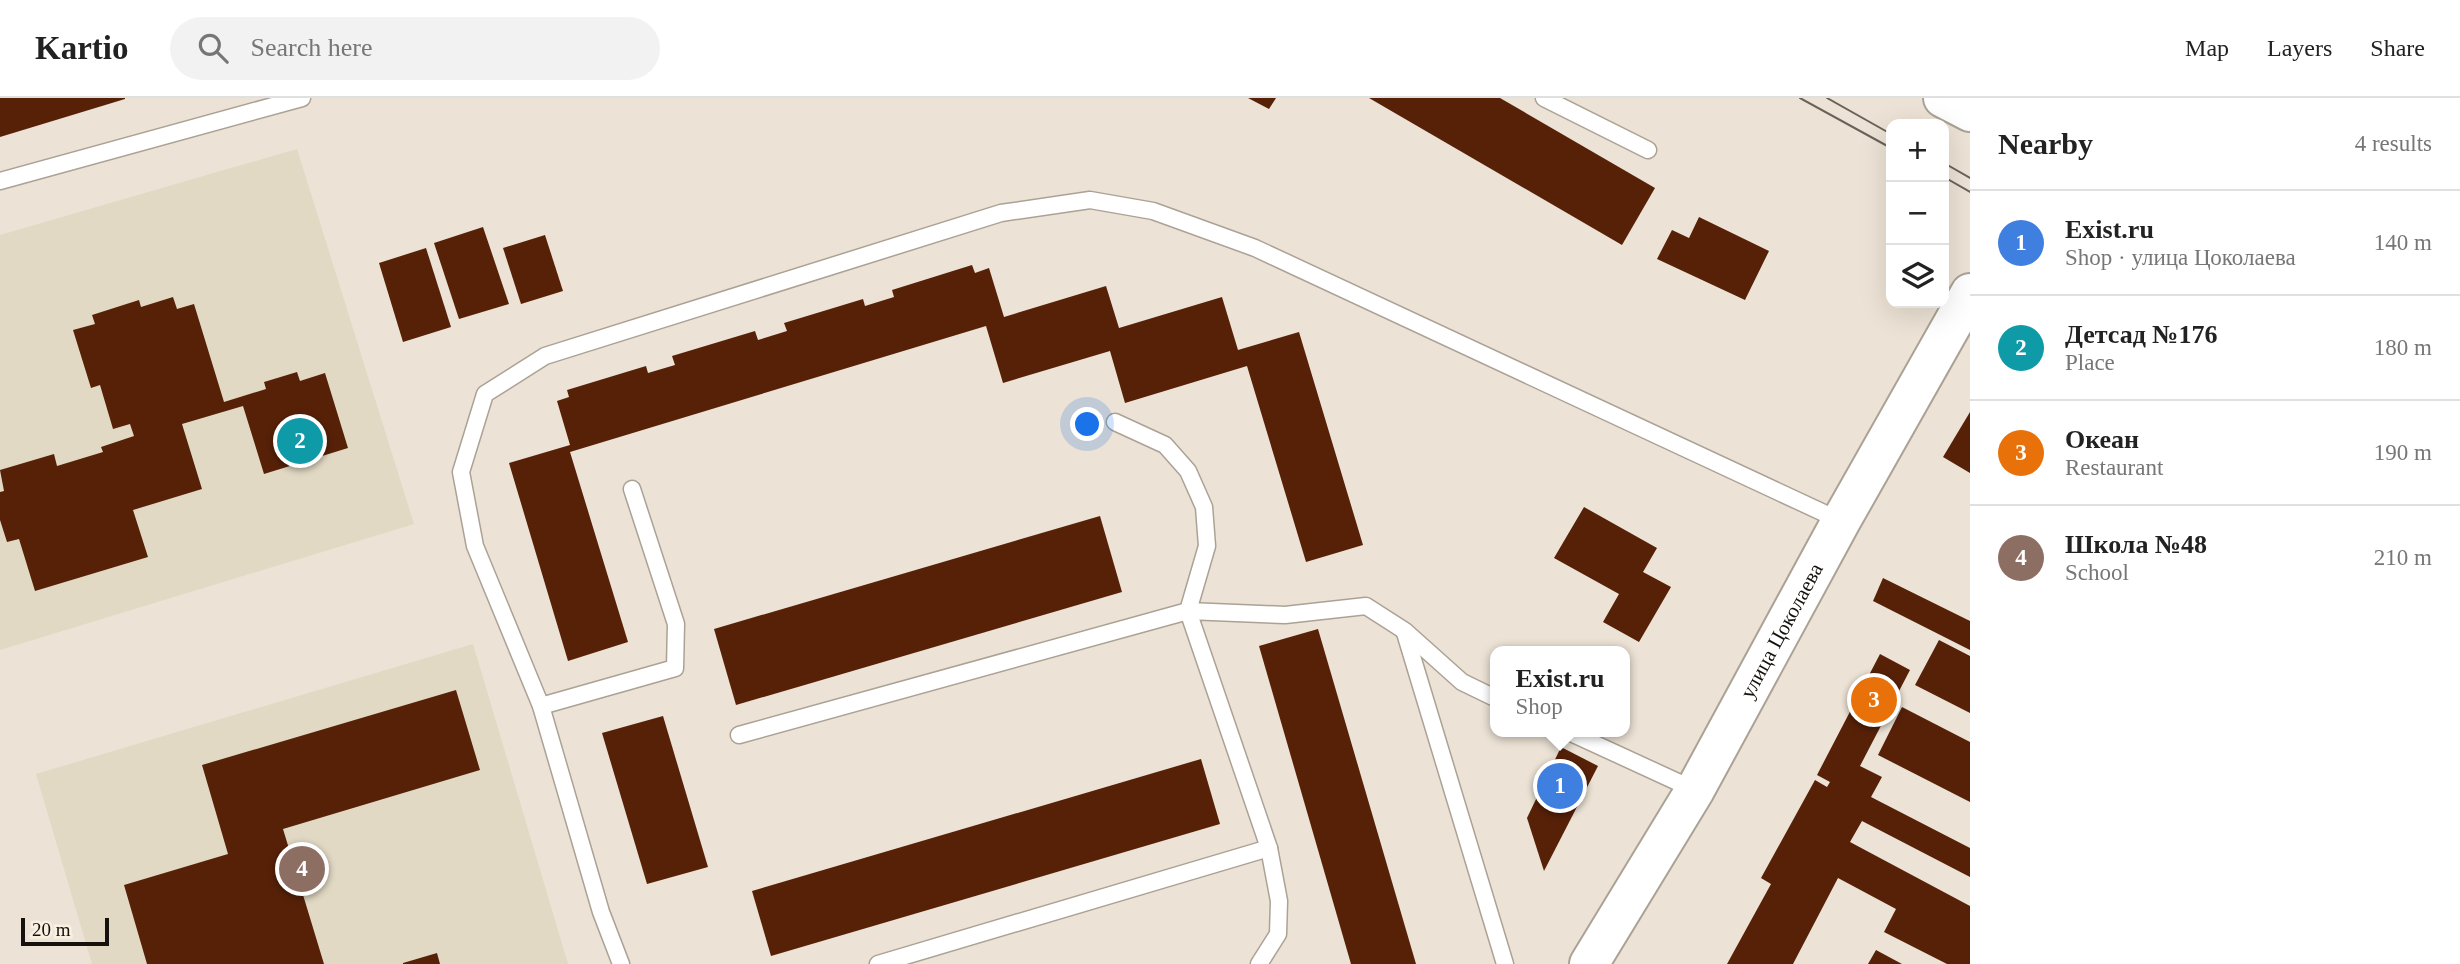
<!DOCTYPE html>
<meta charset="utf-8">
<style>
body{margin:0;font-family:"Times New Roman",serif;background:#f2f2f2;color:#222}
.controls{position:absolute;right:21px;top:21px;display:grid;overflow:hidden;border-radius:14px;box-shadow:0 7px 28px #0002}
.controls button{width:63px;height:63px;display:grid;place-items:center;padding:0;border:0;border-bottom:2px solid #e0e0e0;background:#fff;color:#222;font:35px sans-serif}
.scale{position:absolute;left:21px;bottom:18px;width:88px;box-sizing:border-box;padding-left:7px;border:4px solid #15110d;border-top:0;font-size:19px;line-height:24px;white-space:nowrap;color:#15110d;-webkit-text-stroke:5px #faf0e2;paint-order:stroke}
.you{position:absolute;left:1088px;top:327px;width:24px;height:24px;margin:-18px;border:5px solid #fff;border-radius:50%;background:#1a73e8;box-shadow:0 0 0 10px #1a73e833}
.badge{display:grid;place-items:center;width:46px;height:46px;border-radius:50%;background:#ea580c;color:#fff;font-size:23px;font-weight:700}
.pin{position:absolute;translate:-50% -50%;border:4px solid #fff;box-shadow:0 2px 7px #0006}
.popup{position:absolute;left:1490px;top:548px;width:140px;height:91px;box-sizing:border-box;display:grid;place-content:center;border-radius:14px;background:#fff;filter:drop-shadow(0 2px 5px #0005);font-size:23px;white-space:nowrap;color:#767676}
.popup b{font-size:26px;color:#222}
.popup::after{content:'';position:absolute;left:50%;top:100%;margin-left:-14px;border:14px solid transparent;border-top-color:#fff}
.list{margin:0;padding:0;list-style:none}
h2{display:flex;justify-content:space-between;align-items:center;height:91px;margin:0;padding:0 28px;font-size:30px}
h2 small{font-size:23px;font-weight:400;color:#767676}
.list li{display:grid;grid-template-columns:46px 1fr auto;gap:21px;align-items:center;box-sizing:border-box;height:105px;padding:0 28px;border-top:2px solid #e0e0e0}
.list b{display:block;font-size:26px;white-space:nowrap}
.list p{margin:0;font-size:23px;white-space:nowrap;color:#767676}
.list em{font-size:23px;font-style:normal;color:#767676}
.icon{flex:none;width:38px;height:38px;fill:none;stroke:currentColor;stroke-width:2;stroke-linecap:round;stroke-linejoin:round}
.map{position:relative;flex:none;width:1970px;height:866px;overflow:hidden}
header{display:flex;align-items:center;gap:42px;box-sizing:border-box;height:98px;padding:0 35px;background:#fff;border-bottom:2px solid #e0e0e0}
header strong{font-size:33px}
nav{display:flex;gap:38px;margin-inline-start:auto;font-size:24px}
.search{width:490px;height:63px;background:#f2f2f2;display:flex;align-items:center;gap:18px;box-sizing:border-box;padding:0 24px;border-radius:38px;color:#767676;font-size:26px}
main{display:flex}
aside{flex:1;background:#fff}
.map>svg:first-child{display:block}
.education{fill:#e2d9c4}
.building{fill:#572108}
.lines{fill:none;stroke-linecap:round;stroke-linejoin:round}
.lane-casing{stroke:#aba295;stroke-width:19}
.secondary-casing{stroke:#aba295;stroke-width:42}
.lane{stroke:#fff;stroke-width:16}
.secondary{stroke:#fff;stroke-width:38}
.tram{stroke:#69625b;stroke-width:2}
.labels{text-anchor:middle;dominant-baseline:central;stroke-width:7;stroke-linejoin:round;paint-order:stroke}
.street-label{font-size:21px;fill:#15110d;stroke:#faf0e2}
</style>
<header>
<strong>Kartio</strong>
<div class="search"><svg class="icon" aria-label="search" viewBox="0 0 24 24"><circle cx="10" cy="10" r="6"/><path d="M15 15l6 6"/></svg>Search here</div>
<nav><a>Map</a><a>Layers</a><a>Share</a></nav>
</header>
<main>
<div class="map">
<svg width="1970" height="866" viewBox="0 0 1970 866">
<rect width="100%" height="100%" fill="#ece2d5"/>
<g class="education">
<polygon points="297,51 414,426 0,552 0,137"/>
<polygon points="473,546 568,866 92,866 36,676"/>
</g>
<g class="building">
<polygon points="0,0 125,0 125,1 0,39"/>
<polygon points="1248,0 1276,0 1269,11"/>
<polygon points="1369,0 1500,0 1655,90 1622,147"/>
<polygon points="1699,119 1769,153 1745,202 1657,161 1672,132 1689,140"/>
<polygon points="483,129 509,206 459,221 434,145"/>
<polygon points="545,137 563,193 521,206 503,150"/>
<polygon points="426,150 451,229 403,244 379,165"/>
<polygon points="972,167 975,175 989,170 1004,219 1106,188 1119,230 1222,199 1238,252 1299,234 1363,447 1306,464 1247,268 1125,305 1110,253 1003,285 986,228 570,354 628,544 568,563 509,365 570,347 557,303 569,299 567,292 646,268 648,275 675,267 672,258 755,233 758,242 787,233 784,225 863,201 865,208 894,199 892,192"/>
<polygon points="173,199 177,211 194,206 224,304 266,291 264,284 297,274 300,283 325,275 348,350 264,376 243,308 182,326 202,391 133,412 148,459 35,493 19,441 7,444 0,422 0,394 4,393 0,372 54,356 57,368 103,354 101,349 134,338 130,326 113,331 100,287 91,290 73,232 95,226 92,217 139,202 141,209"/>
<polygon points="1970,314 1970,375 1943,359"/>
<polygon points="1584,409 1657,450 1643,474 1671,489 1639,544 1603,524 1619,496 1554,460"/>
<polygon points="1100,418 1122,494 736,607 714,531"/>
<polygon points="1883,480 1970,523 1970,552 1873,503"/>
<polygon points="1318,531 1416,866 1351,866 1259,548"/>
<polygon points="1939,542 1970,558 1970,615 1915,587"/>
<polygon points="1880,556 1910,572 1860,668 1882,679 1871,699 1970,750 1970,779 1862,723 1850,744 1970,808 1970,866 1947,866 1884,834 1896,811 1838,780 1793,866 1727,866 1771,786 1761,780 1815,682 1827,689 1830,684 1817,677"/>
<polygon points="456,592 480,672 283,731 324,866 147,866 124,787 228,756 202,667"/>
<polygon points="1902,609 1970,644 1970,704 1878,657"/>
<polygon points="663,618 708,769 647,786 602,635"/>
<polygon points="1561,649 1598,668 1544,773 1527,720"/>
<polygon points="1201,661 1220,726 771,858 752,793"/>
<polygon points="1876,852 1902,866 1868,866"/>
<polygon points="437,855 440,866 403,866 403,865"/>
</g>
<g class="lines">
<g class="lane-casing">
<g id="lane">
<polyline points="1544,0 1648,52"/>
<polyline points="0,83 302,0"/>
<polyline points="1405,535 1505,866"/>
<polyline points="541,608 675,570 676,526 632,391"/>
<polyline points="1569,634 1695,692"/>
<polyline points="739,637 1188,513 1207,448 1204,409 1188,373 1165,347 1115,324"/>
<polyline points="621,866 601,814 541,608 475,448 461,374 485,296 545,258 1001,115 1090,102 1153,113 1255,150 1841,423"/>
<polyline points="878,866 1269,750"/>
<polyline points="1259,866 1278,836 1279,803 1269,750 1188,513 1285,517 1366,508 1405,533 1462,584 1495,600"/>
</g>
</g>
<g class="secondary-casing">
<g id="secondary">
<polyline points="1943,0 1970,14"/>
<path id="s1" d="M1589 866 1695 692 1841 423 1970 195"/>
</g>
</g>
<use href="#lane" class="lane"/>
<use href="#secondary" class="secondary"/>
<g class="tram">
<polyline points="1800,0 1891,50"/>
<polyline points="1827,0 1891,36"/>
<polyline points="1944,65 1970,80"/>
<polyline points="1944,79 1970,94"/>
</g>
</g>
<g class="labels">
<g class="street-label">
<text stroke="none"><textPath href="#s1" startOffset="385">улица Цоколаева</textPath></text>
</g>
</g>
</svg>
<div class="controls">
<button>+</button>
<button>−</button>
<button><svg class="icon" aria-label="layers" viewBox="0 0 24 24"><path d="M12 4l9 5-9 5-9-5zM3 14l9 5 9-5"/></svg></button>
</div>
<div class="scale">20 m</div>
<div class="you"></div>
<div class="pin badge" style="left:1560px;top:688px;background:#3f7fe0">1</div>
<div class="popup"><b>Exist.ru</b>Shop</div>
<div class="pin badge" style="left:300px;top:343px;background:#0f9aa8">2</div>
<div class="pin badge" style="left:1874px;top:602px;background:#e8710a">3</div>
<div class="pin badge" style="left:302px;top:771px;background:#8d6e63">4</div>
</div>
<aside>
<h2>Nearby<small>4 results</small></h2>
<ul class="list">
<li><span class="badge" style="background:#3f7fe0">1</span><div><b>Exist.ru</b><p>Shop · улица Цоколаева</p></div><em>140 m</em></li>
<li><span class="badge" style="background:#0f9aa8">2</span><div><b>Детсад №176</b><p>Place</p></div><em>180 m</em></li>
<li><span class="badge" style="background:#e8710a">3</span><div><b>Океан</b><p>Restaurant</p></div><em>190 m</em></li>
<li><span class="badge" style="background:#8d6e63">4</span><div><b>Школа №48</b><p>School</p></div><em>210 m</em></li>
</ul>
</aside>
</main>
